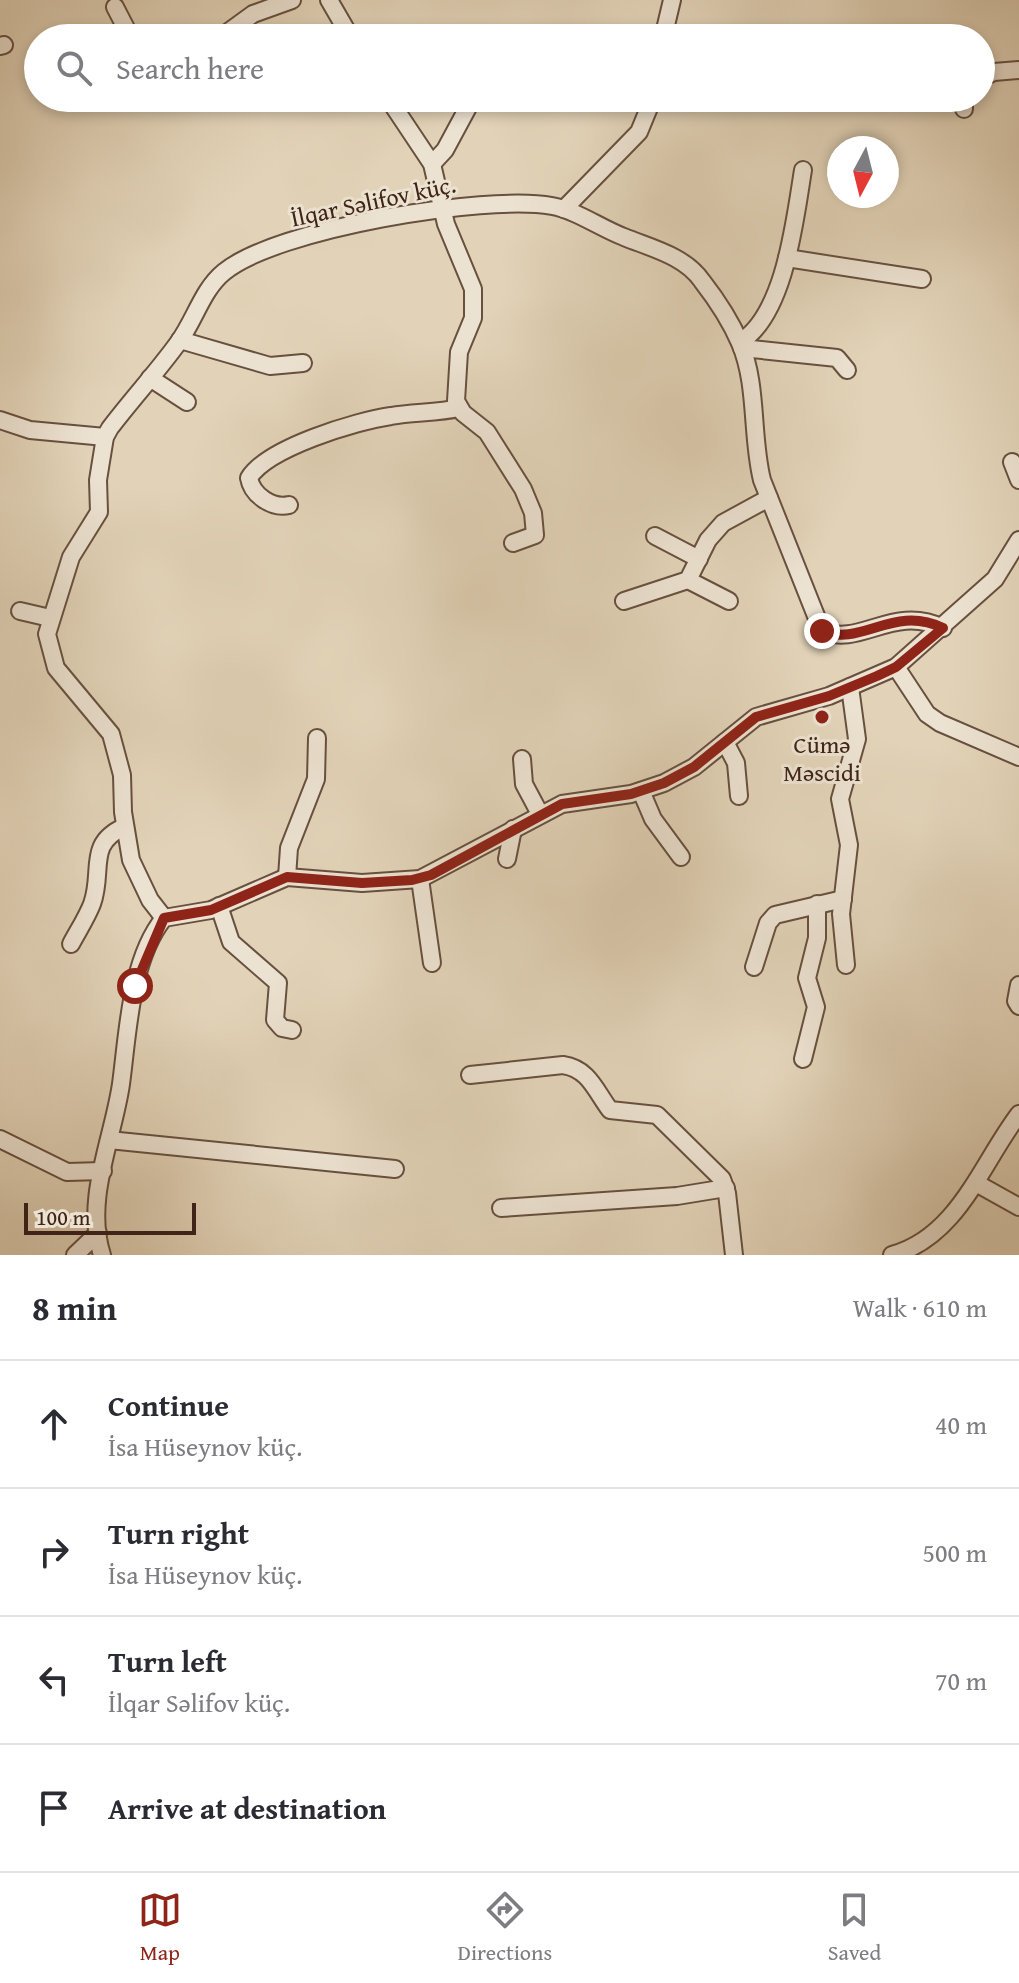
<!DOCTYPE html>
<meta charset="utf-8">
<style>
body{margin:0;font-family:"Gentium Book Plus",serif;background:#f2f2f3;color:#2b2b33}
.compass{position:absolute;left:827px;top:136px;width:72px;height:72px;border-radius:50%;background:#fff;box-shadow:0 4px 12px #0003;rotate:187deg}
.scale{position:absolute;left:24px;bottom:20px;width:172px;box-sizing:border-box;padding-left:8px;border:4px solid #3f2417;border-top:0;font-size:22px;line-height:28px;white-space:nowrap;color:#3f2417;-webkit-text-stroke:6px #ece2d1;paint-order:stroke}
.stop{position:absolute;width:24px;height:24px;margin:-18px;border:6px solid #8f2418;border-radius:50%;background:#fff}
.stop.end{background:#8f2418;border-color:#fff;box-shadow:0 2px 8px #0008}
.list{margin:0;padding:0;list-style:none}
h2{display:flex;justify-content:space-between;align-items:center;height:104px;margin:0;padding:0 32px;font-size:34px}
h2 small{font-size:26px;font-weight:400;color:#7c7c81}
.list li{display:grid;grid-template-columns:52px 1fr auto;gap:24px;align-items:center;box-sizing:border-box;height:128px;padding:0 32px;border-top:2px solid #e1e1e2}
.list b{display:block;font-size:30px;white-space:nowrap}
.list p{margin:0;font-size:26px;white-space:nowrap;color:#7c7c81}
.list em{font-size:26px;font-style:normal;color:#7c7c81}
.icon{flex:none;width:44px;height:44px;fill:none;stroke:currentColor;stroke-width:2;stroke-linecap:round;stroke-linejoin:round}
.map{position:relative;flex:none;width:1019px;height:1255px;overflow:hidden}
.search{position:absolute;background:#fff;box-shadow:0 4px 12px #0003;left:24px;right:24px;top:24px;height:88px;display:flex;align-items:center;gap:20px;box-sizing:border-box;padding:0 28px;border-radius:44px;color:#7c7c81;font-size:30px}
.sheet{height:616px;background:#fff}
nav{display:flex;justify-content:space-around;align-items:center;box-sizing:border-box;height:112px;border-top:2px solid #e1e1e2;background:#fff;font-size:22px;color:#7c7c81}
nav a{display:grid;justify-items:center;gap:4px}
nav .on{color:#8f2418}
.map>svg:first-child{display:block}
.lines{fill:none;stroke-linecap:round;stroke-linejoin:round}
.minor-casing{stroke:#68503f;stroke-width:20}
.minor{stroke:#ece2d1;stroke-width:16}
.route{stroke:#8f2418;stroke-width:10}
.poi-dot{fill:#8f2418;stroke:#ece2d1;stroke-width:3}
.labels{text-anchor:middle;dominant-baseline:central;stroke-width:6;stroke-linejoin:round;paint-order:stroke}
.street-label{font-size:24px;fill:#3f2417;stroke:#ece2d1}
.poi-label{font-size:24px;fill:#3f2417;stroke:#ece2d1}
</style>
<div class="map">
<svg width="1019" height="1255" viewBox="0 0 1019 1255">
<rect width="100%" height="100%" fill="#e2d3b8"/>
<filter id="stains"><feTurbulence type="fractalNoise" baseFrequency=".0025" numOctaves="4"/><feColorMatrix values="0 0 0 0 .2 0 0 0 0 .09 0 0 0 0 .02 0 0 0 .5 -.17"/></filter>
<radialGradient id="worn" r=".72"><stop offset=".6" stop-color="#630" stop-opacity="0"/><stop offset="1" stop-color="#630" stop-opacity=".3"/></radialGradient>
<g class="lines">
<g class="minor-casing">
<g id="minor">
<polyline points="329,0 351,38"/>
<polyline points="115,7 131,38"/>
<polyline points="220,38 253,14 292,0"/>
<polyline points="663,38 672,0"/>
<polyline points="0,46 4,45"/>
<polyline points="981,78 994,72 1019,70"/>
<polyline points="388,98 432,164 446,224 473,289 473,318 459,352 456,401 463,413 487,432 523,489 533,513 535,535 513,543"/>
<polyline points="964,98 964,109"/>
<polyline points="432,164 445,150 473,98"/>
<polyline points="564,209 639,132 653,98"/>
<polyline points="787,258 922,279"/>
<polyline points="180,340 270,366 303,363"/>
<path d="M740 342C785 315 795 219 803 170"/>
<polyline points="742,348 837,358 847,370"/>
<polyline points="150,378 187,402"/>
<polyline points="0,420 30,430 105,437"/>
<polyline points="1012,462 1019,480"/>
<path d="M289 505C272 509 252 495 249 478 267 448 356 421 391 416 413 412 437 413 459 408"/>
<polyline points="655,536 699,559"/>
<polyline points="688,580 729,601"/>
<polyline points="624,601 688,580 708,540 723,523 769,498"/>
<polyline points="20,611 50,618"/>
<polyline points="896,667 927,714 940,723 1019,757"/>
<polyline points="725,742 736,763 739,796"/>
<polyline points="522,759 524,784 540,814"/>
<polyline points="641,791 653,819 681,857"/>
<polyline points="507,859 513,829"/>
<polyline points="287,877 289,848 316,779 317,738"/>
<polyline points="420,879 432,963"/>
<polyline points="219,906 231,942 278,983 275,1020 282,1028 292,1030"/>
<path d="M164 918 150 900 131 860 123 812 122 775 111 734 56 668 47 634 71 557 99 512 98 480 105 437 110 428C132 399 157 372 178 343 195 320 202 290 224 272 276 229 485 194 552 206 578 211 600 228 624 237 651 248 685 256 702 281 716 299 731 322 740 343 758 385 751 436 762 480L822 631C861 647 893 604 943 628"/>
<path d="M71 944C78 931 87 917 92 904 104 871 86 844 124 827"/>
<polyline points="846,965 841,914 849,845 840,799 857,739 850,687"/>
<polyline points="754,967 768,923 775,915 843,899"/>
<polyline points="1019,985 1016,1001 1019,1006"/>
<polyline points="803,1059 816,1007 807,978 817,938 817,904"/>
<path d="M470 1075 563 1065C589 1069 595 1090 610 1110L657 1115 722 1179 727 1193 734 1255"/>
<polyline points="0,1139 67,1172 103,1171"/>
<polyline points="109,1140 395,1169"/>
<polyline points="976,1183 1019,1207"/>
<polyline points="501,1208 677,1196 726,1188"/>
<polyline points="75,1255 98,1233"/>
<path d="M102 1255C84 1200 113 1139 121 1084 128 1033 130 960 164 918L211 910 287 877 362 883 420 879 562 804 631 794 664 783 694 767 756 717 829 696 896 667 995 579 1019 540"/>
<path d="M892 1255C958 1237 981 1164 1019 1114"/>
</g>
</g>
<use href="#minor" class="minor"/>
</g>
<g class="lines">
<path class="route" d="M135 986 164 918 211 910 287 877 362 883 412 880 431 875 562 804 631 794 664 783 694 767 756 717 829 696 877 676 896 667 943 628C893 604 862 647 822 631"/>
</g>
<circle class="poi-dot" cx="822" cy="717" r="8"/>
<g class="labels">
<g class="street-label">
<text transform="translate(373 201) rotate(-12)">İlqar Səlifov küç.</text>
</g>
<g class="poi-label">
<text x="822" y="744">Cümə<tspan x="822" dy="28">Məscidi</tspan></text>
</g>
</g>
<rect width="100%" height="100%" filter="url(#stains)"/>
<rect width="100%" height="100%" fill="url(#worn)"/>
</svg>
<svg class="compass" viewBox="-18 -18 36 36"><path d="M0-13l5 13h-10z" fill="#e53935"/><path d="M0 13l5-13h-10z" fill="#7c7c81"/></svg>
<div class="scale">100 m</div>
<div class="stop" style="left:135px;top:986px"></div>
<div class="stop end" style="left:822px;top:631px"></div>
<div class="search"><svg class="icon" aria-label="search" viewBox="0 0 24 24"><circle cx="10" cy="10" r="6"/><path d="M15 15l6 6"/></svg>Search here</div>
</div>
<section class="sheet">
<h2>8 min<small>Walk · 610 m</small></h2>
<ul class="list">
<li><svg class="icon" aria-label="ahead" viewBox="0 0 24 24"><path d="M12 20V5M6 11l6-6 6 6"/></svg><div><b>Continue</b><p>İsa Hüseynov küç.</p></div><em>40 m</em></li>
<li><svg class="icon" aria-label="right" viewBox="0 0 24 24"><path d="M7 20v-9h11M14 6l5 5-5 5"/></svg><div><b>Turn right</b><p>İsa Hüseynov küç.</p></div><em>500 m</em></li>
<li><svg class="icon" aria-label="left" viewBox="0 0 24 24"><path d="M17 20v-9H6M10 6l-5 5 5 5"/></svg><div><b>Turn left</b><p>İlqar Səlifov küç.</p></div><em>70 m</em></li>
<li><svg class="icon" aria-label="arrive" viewBox="0 0 24 24"><path d="M6 21V4h12l-3 4 3 4H6"/></svg><div><b>Arrive at destination</b></div></li>
</ul>
</section>
<nav>
<a class="on"><svg class="icon" aria-label="map" viewBox="0 0 24 24"><path d="M3 6l6-2 6 2 6-2v14l-6 2-6-2-6 2zM9 4v14M15 6v14"/></svg>Map</a>
<a><svg class="icon" aria-label="directions" viewBox="0 0 24 24"><path d="M12 3l9 9-9 9-9-9zM9 14v-3h6M13 9l2 2-2 2"/></svg>Directions</a>
<a><svg class="icon" aria-label="saved" viewBox="0 0 24 24"><path d="M7 4h10v16l-5-4-5 4z"/></svg>Saved</a>
</nav>
